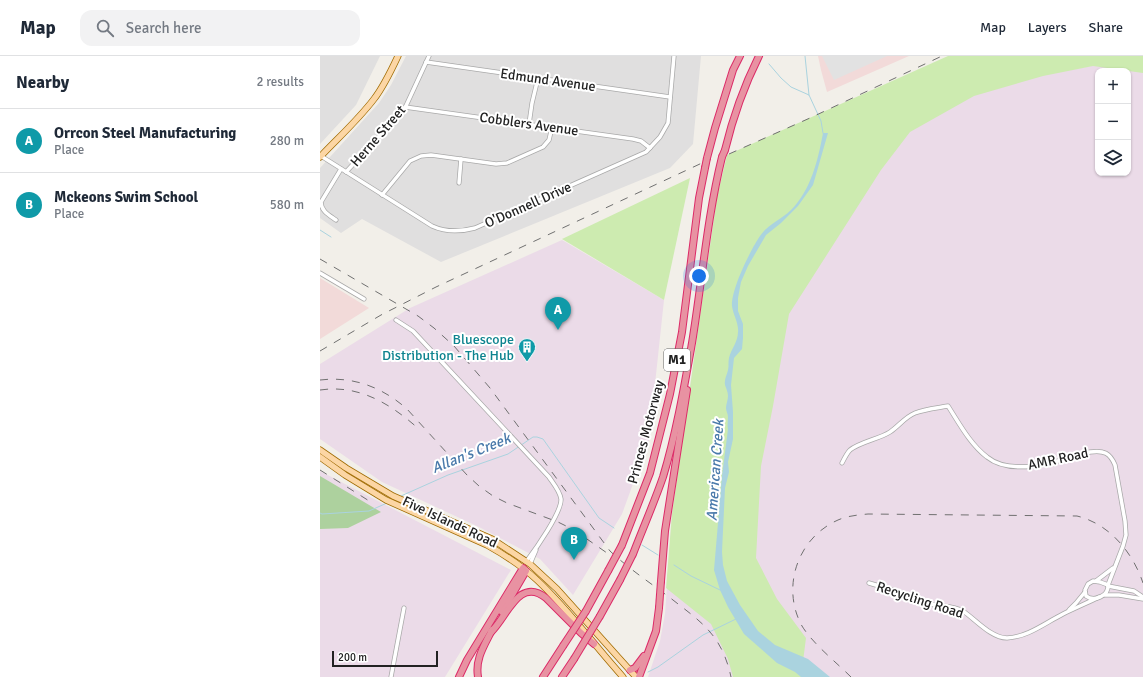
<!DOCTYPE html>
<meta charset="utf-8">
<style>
body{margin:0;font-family:Signika,sans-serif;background:#f2f2f3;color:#1f2937}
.controls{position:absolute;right:12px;top:12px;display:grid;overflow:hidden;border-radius:8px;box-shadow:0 1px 3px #0004}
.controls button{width:36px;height:36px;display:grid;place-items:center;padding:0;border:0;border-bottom:1px solid #e0e1e3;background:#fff;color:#1f2937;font:20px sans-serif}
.scale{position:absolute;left:12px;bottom:10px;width:106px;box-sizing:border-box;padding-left:4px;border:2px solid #222;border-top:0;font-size:11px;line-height:14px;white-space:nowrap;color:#222;-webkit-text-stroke:3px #fff;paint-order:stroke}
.you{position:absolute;left:379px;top:220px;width:14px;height:14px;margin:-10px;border:3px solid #fff;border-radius:50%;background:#1a73e8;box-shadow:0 0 0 6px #1a73e833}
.badge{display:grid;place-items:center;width:26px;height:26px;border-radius:50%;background:#d40000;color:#fff;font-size:13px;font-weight:700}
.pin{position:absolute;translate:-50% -33px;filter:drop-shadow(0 1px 2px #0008)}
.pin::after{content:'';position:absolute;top:21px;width:14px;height:12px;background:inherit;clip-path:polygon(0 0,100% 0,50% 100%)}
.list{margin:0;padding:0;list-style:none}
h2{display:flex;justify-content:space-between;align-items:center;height:52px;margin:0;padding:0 16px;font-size:17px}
h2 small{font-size:13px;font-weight:400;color:#747a83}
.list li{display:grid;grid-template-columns:26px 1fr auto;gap:12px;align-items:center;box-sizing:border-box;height:64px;padding:0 16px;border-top:1px solid #e0e1e3}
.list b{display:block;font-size:15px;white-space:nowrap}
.list p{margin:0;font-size:13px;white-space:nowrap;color:#747a83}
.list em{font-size:13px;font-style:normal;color:#747a83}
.icon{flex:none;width:22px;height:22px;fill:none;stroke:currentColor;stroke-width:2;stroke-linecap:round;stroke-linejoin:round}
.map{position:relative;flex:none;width:823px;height:621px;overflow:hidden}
header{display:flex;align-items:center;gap:24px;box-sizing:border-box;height:56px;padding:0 20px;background:#fff;border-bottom:1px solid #e0e1e3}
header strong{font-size:19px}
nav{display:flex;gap:22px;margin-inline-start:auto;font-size:14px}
.search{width:280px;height:36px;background:#f2f2f3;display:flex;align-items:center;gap:10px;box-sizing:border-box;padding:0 14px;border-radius:12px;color:#747a83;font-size:15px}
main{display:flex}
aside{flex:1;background:#fff}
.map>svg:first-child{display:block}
.residential{fill:#e0dfdf}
.commercial{fill:#f2dad9}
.industrial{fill:#ebdbe8;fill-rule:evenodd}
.grass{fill:#cdebb0}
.forest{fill:#add19e}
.parking{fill:#e2e2e2}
.water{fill:#aad3df}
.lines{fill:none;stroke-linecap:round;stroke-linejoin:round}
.stream{stroke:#aad3df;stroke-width:1}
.street-casing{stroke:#a9a9a9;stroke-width:5}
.primary-casing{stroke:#a06b00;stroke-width:7}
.highway-casing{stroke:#dc2a67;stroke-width:8}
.street{stroke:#fff;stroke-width:3.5}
.primary{stroke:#fcd6a4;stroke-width:5.5}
.highway{stroke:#e892a2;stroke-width:6}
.rail{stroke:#707070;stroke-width:1;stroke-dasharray:8 8;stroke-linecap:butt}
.highway-bridge-casing{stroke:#dc2a67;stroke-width:8;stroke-linecap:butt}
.highway-bridge{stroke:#e892a2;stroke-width:6}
.labels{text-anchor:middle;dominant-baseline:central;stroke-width:4;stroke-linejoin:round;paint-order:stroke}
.shield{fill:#fff;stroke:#646464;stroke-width:1}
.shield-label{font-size:13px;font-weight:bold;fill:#222}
.street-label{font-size:14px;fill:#222;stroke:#fff}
.culture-label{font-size:14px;fill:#0d838f;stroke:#fff;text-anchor:end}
.water-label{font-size:15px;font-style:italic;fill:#4a7aab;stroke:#fff}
</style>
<header>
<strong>Map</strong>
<div class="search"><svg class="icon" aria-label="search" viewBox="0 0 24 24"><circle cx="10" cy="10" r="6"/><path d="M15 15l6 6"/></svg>Search here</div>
<nav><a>Map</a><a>Layers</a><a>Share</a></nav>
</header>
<main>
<aside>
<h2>Nearby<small>2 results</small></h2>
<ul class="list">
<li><span class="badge" style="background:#0f9aa8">A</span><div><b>Orrcon Steel Manufacturing</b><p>Place</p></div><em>280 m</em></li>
<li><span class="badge" style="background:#0f9aa8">B</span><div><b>Mckeons Swim School</b><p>Place</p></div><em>580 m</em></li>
</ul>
</aside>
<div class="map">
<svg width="823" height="621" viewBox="0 0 823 621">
<rect width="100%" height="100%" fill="#f2efe9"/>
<g class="residential">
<polygon points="0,0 60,0 36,49 0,88"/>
<polygon points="86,0 381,0 373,88 350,112 121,206 42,163 21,177 0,162 0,112 59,47 71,29"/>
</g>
<g class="commercial">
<polygon points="498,0 589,0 507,36 501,14"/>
<polygon points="0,222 49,252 0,283"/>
</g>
<g class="industrial">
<path d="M823 0V621H328L340 585 345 558 352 458 397 141 489 64ZM778 15H808V117H778Z"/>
<polygon points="242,184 344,244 329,384 302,458 253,539 220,503 159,471 62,426 0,383 0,308 90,252"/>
<polygon points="0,415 191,514 125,621 0,621"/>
</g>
<g class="grass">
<polygon points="628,0 823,0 823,17 773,10 723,20 654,40 590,76 561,114 469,258 453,350 441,410 436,502 457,543 486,582 481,621 413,621 408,603 391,568 346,532 352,458 397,141 407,99"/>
<polygon points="370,122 344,244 242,183"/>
</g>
<polygon class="forest" points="0,420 61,456 28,472 0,473"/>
<polygon class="parking" points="502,0 567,0 514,24"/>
<path class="water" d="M503 77H508L493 129 478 150 461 167 446 179 428 210 421 226 418 242V255L423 268V282L422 293 414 302 411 329 413 356V383L408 406 409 416 405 432 402 496 403 509 407 525 420 549 438 575 455 589 488 603 510 621H481L475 616 457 607 424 578 408 551 400 534 394 514 402 420 408 373C407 369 408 365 408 361 408 358 406 355 406 352 406 348 408 344 408 340 408 336 406 332 405 329 404 323 407 319 408 314 409 310 408 306 409 302 411 293 418 286 418 276 419 267 413 259 412 250 411 233 431 193 440 180 448 168 461 164 471 154 491 134 498 104 503 77Z"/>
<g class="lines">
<g class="stream">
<polyline points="485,0 489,39"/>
<polyline points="449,8 461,22 471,31 489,39 501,65 503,77"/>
<polyline points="0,174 11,181"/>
<polyline points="81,440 128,419 188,398 213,381 217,381 223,383 279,462 294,472"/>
<polyline points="0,457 2,458 49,455 67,447"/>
<polyline points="322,489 338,499"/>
<polyline points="354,509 371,520 400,534"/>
<polyline points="328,616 338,611 383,579 416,563"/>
</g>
<g class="street-casing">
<g id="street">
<polyline points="106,6 350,41"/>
<polyline points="85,51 313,83 321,85 330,92"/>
<polyline points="209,68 212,47 218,22"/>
<path d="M1 100 112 170C125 176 140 176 155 172L326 96 340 81 348 67 349 56 354 0"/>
<polyline points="26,116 85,52 109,0"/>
<polyline points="139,127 141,103"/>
<polyline points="62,139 90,105 101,100 111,99 176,108 187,107 223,91 229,84 232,71"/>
<path d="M16 164C9 159 1 155 1 146L21 113"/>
<polyline points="0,217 44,243"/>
<path d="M76 264 93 275 229 421C233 427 240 435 241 443 242 456 215 494 206 506"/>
<path d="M522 407C524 403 527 397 530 394 540 386 559 383 570 376 579 370 585 361 595 357 605 353 617 352 628 350 639 367 650 388 667 401 693 422 742 404 770 396 784 394 790 397 795 409L805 465 806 479 803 490 788 529"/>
<polyline points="210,508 216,494"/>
<path d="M773 525 780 526 788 529C789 540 774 546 766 540L765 534 768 528Z"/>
<polyline points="776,525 793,512"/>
<path d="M549 527C563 531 577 535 590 540 597 542 603 546 610 548 621 551 632 549 643 555 655 563 671 582 687 582 708 581 725 567 743 558 755 552 767 547 779 541"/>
<polyline points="788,530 814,535 823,541"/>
<polyline points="785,539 799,539 823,543"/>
<polyline points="749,554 756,547 765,536"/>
<polyline points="71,621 84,552"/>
</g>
</g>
<g class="primary-casing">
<g id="primary">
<path d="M0 101C18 82 38 64 54 43 64 30 71 15 78 0"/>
<polyline points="0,394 26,412 73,440 172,483 210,508 237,533 316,621"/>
<path d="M0 401 25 419 66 444 167 489C185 499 202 510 217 524 249 554 274 589 303 621"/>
</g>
</g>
<g class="highway-casing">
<g id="highway">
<path d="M405 94C413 61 424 30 439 0"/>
<polyline points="387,102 395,72 413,14 420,0"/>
<polyline points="302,489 330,417 350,338 362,276 379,142 385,112"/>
<path d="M313 498C323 472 334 447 343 421 356 378 364 332 372 287 382 226 387 162 402 101"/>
<polyline points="341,525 345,475 367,334"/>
<polyline points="266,555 288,515"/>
<polyline points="182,556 206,515"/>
<polyline points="280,560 300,524"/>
<path d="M171 576C187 561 199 520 226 542L261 577 274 588"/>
<polyline points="310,614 315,612 324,600"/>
<polyline points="139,621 147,604 203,512"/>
<path d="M158 621C155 603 164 590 172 574"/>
<polyline points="223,621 243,590"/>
<polyline points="242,621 254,603"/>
<polyline points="319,621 336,575 339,552"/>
</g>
</g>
<use href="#street" class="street"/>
<use href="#primary" class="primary"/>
<use href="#highway" class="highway"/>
<g class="rail">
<polyline points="409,98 490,62 622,0"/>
<path d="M0 203 98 260 114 272 134 290 170 332 290 495C309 513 332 528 353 544 368 556 383 566 394 581 403 593 408 607 411 621"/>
<polyline points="0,295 61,259 116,231 382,107"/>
<path d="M0 324C33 320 62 331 87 353L147 419 159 430 173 440 187 447 238 466 254 474 287 497"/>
<path d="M0 334C40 328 72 349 100 374"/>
<polyline points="0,414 54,448"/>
<path d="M531 621C516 606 493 588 482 570 461 532 477 482 518 464 527 460 537 459 548 458L757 460C790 468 813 497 823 527"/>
</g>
<g class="highway-bridge-casing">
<g id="highway-bridge">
<polyline points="402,101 405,94"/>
<polyline points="385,112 387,102"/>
<polyline points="288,515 302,489"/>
<polyline points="300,524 313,498"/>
<polyline points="339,552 341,525"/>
<polyline points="243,590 266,555"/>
<polyline points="254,603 280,560"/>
</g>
</g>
<use href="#highway-bridge" class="highway-bridge"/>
</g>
<defs>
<g id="building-pin" transform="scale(0.9)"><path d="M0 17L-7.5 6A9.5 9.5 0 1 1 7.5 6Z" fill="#0f9aa8" stroke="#fff"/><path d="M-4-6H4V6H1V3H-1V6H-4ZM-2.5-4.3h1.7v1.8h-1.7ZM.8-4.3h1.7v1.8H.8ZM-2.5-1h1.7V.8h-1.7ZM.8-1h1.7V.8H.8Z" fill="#fff"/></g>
</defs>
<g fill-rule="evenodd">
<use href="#building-pin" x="207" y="291"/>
</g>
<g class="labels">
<rect class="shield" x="344" y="293" width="26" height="22" rx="3"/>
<g class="shield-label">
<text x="357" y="304">M1</text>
</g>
<g class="street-label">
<text transform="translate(228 24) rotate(8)">Edmund Avenue</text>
<text transform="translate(209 68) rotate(8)">Cobblers Avenue</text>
<text transform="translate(58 80) rotate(-49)">Herne Street</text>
<text transform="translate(208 149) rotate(-24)">O'Donnell Drive</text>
<text transform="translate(326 376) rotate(-75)">Princes Motorway</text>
<text transform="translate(738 403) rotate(-12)">AMR Road</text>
<text transform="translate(130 466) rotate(25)">Five Islands Road</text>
<text transform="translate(600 544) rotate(18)">Recycling Road</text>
</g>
<g class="culture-label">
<text x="194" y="283">Bluescope<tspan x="194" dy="16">Distribution - The Hub</tspan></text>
</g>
<g class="water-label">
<text transform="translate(151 397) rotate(-22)">Allan's Creek</text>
<text transform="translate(395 414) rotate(-86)">American Creek</text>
</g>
</g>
</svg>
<div class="controls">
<button>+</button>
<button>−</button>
<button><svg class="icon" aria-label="layers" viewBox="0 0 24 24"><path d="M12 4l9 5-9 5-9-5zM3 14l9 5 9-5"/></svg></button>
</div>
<div class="scale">200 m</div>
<div class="you"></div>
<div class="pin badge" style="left:238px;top:274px;background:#0f9aa8">A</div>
<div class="pin badge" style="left:254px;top:504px;background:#0f9aa8">B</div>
</div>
</main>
